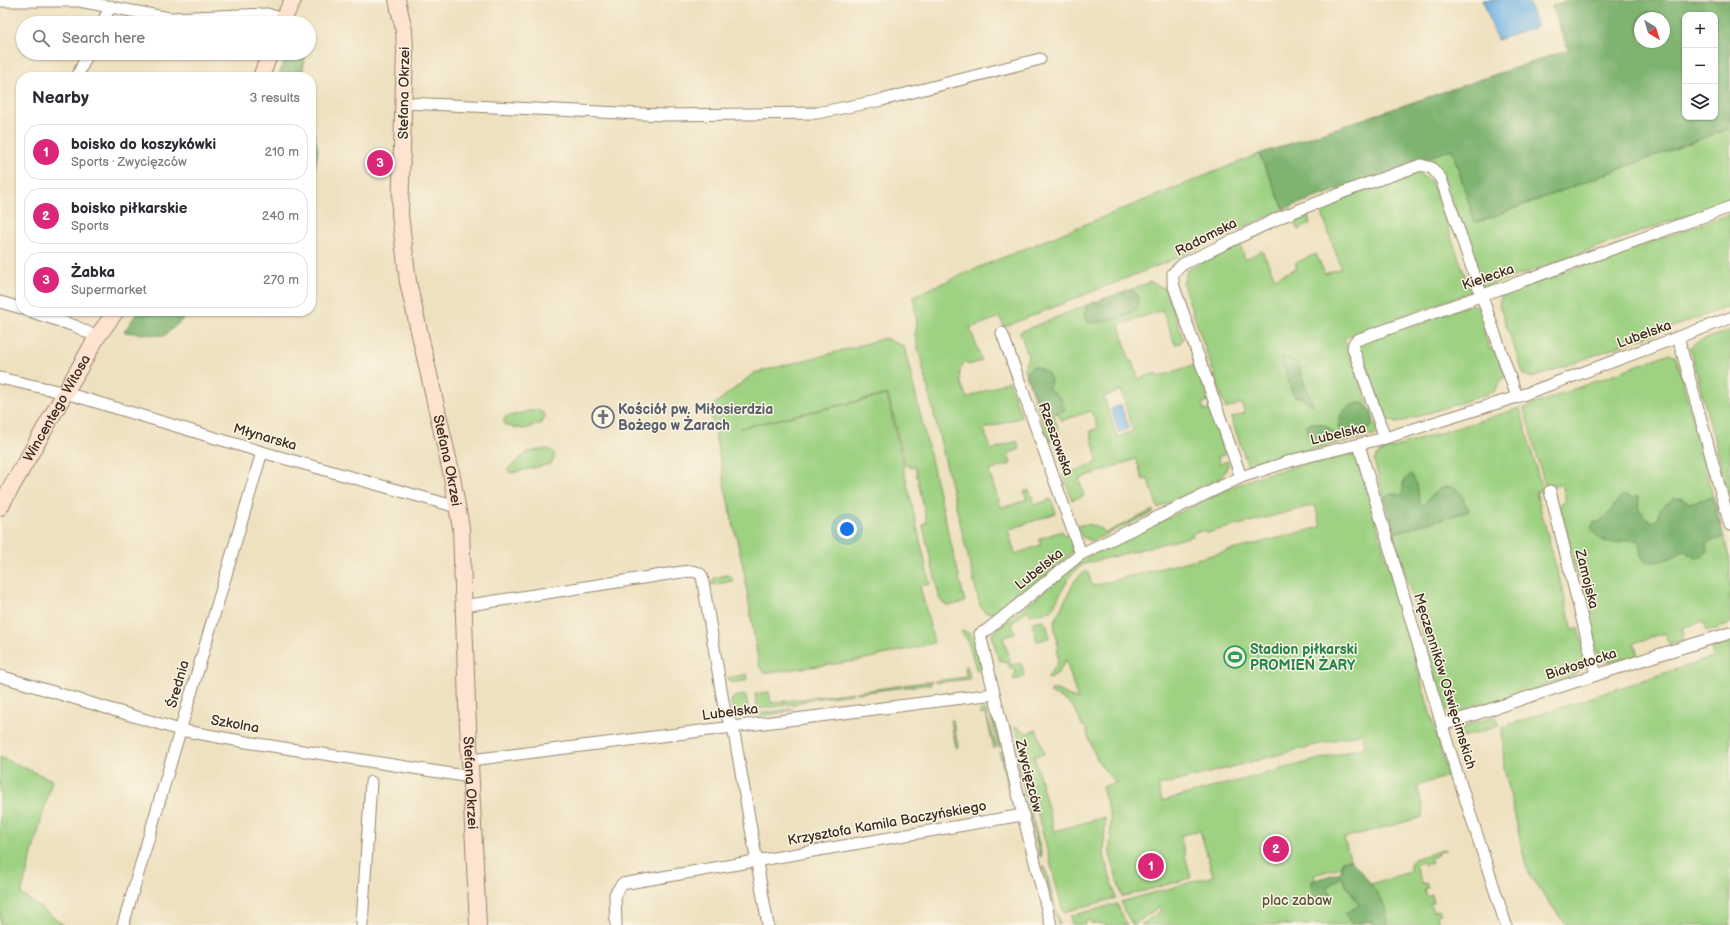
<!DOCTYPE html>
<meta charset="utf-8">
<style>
body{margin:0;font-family:"Balsamiq Sans",sans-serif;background:#f2f2f3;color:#2b2b33}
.controls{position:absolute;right:12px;top:12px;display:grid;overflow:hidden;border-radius:8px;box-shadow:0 1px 3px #0004}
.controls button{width:36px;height:36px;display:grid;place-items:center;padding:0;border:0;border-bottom:1px solid #e1e1e2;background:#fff;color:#2b2b33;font:20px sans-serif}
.compass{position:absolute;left:1634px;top:12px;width:36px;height:36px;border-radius:50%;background:#fff;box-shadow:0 1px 3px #0004;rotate:142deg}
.you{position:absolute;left:847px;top:529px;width:14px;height:14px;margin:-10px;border:3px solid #fff;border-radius:50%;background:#1a73e8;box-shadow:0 0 0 6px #1a73e833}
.badge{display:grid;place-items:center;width:26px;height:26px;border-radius:50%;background:#db2777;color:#fff;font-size:13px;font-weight:700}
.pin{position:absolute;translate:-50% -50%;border:2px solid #fff;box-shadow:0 1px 4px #0006}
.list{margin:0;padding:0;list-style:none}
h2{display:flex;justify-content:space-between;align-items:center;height:52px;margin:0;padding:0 16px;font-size:17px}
h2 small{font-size:13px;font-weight:400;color:#7c7c81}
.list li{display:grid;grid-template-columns:26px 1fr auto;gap:12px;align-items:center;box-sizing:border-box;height:56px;margin:0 8px 8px;padding:0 8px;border:1px solid #e1e1e2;border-radius:16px}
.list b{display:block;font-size:15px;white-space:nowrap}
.list p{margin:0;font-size:13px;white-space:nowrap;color:#7c7c81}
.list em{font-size:13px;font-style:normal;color:#7c7c81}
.icon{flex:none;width:22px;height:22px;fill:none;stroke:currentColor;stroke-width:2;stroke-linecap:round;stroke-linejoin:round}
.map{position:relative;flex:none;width:1730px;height:925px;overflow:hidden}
.search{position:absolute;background:#fff;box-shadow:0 1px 3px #0004;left:16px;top:16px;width:300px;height:44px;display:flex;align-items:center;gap:10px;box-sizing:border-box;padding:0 14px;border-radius:22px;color:#7c7c81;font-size:15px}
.panel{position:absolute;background:#fff;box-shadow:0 1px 3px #0004;left:16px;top:72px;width:300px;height:244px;border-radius:16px}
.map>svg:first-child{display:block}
.green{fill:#9ed182;stroke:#6c7e50;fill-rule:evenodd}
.forest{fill:#7eb370;stroke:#5c6e47;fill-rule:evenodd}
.water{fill:#70b3e5;stroke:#566e82}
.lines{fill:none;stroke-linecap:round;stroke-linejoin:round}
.street-casing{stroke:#94866f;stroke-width:13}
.secondary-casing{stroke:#94866f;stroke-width:18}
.street{stroke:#fff;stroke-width:11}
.secondary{stroke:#fee3d1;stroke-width:16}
.labels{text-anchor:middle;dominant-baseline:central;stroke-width:3;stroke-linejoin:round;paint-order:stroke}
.street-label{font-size:14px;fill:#3b2a1e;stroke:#fcf5e5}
.worship-label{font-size:14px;font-weight:bold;fill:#5b616d;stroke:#fcf5e5;text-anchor:start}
.leisure-label{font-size:14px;font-weight:bold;fill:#27864d;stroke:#fcf5e5;text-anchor:start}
.park-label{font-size:14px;fill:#545437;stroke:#fcf5e5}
</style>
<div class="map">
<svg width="1730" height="925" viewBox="0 0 1730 925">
<rect width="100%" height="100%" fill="#fcf5e5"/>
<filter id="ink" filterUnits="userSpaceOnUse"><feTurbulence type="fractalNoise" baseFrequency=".025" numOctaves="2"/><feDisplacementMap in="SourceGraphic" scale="8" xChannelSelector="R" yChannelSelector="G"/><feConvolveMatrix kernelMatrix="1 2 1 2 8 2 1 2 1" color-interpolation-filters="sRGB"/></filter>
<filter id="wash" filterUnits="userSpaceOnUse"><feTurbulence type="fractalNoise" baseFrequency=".012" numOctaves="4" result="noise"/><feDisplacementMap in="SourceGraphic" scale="16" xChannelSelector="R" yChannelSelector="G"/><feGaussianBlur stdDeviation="0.9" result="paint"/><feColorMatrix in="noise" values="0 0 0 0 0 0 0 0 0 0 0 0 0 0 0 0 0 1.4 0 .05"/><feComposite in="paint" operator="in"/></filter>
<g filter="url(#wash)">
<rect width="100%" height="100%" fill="#eee1c0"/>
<g class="green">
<polygon points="1730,128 1730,200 1483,288 1443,175 1415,162 1452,149 1475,223"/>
<path d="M1259 154 1284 209 1167 262 1004 327 1000 317 970 328 982 361 968 365 966 361C954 372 962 385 967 398L1009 381 1022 417 984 429 991 450 1017 441 1020 449 1008 454 1011 464 999 467 989 472 1001 507 1012 505 1027 499 1024 492 1029 490 1035 505 1051 499 1056 513 1008 530 1015 554 1041 545 1039 539 1062 531 1064 535 1071 537C1073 546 1074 551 1067 558L1003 610 996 613 985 612 980 606 978 598 915 335 917 322 913 296 982 266Z"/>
<polygon points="1415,172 1431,181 1471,292 1344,338 1379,434 1309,450 1248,466 1231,418 1245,413 1241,403 1226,409 1183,284 1187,270 1240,244 1245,259 1262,251 1275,278 1297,268 1295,263 1316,254 1325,274 1341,268 1320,207"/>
<polygon points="1307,213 1310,224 1298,230 1293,219"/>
<polygon points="1730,214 1730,306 1532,378 1524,375 1499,305 1502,294"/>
<path d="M1151 282 1166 289 1183 338 1180 343 1175 344 1162 310 1119 325 1130 362 1133 361 1139 379 1157 373 1158 377 1196 364 1208 401 1202 404 1205 411 1211 409 1225 454 1218 457 1220 464 1227 461 1229 464 1221 478 1158 508 1148 479 1143 480 1136 459 1079 479 1084 496 1072 500 1063 475 1098 462 1090 431 1098 428 1091 411 1061 421 1058 413 1054 414 1059 433 1050 442 1024 369 1028 356 1020 332 1087 305ZM1121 390 1133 431 1117 437 1104 397Z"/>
<polygon points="1472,304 1481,308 1489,328 1483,330 1490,350 1495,348 1505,377 1501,379 1494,392 1397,423 1386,419 1362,352 1359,353 1359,349 1362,343 1412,324 1413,327 1427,322 1426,320"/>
<polygon points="1730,330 1730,499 1690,348 1695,343"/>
<polygon points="885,338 893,342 904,346 965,602 948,606 940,600 923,526 924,523 927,523 915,467 912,467 908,465 905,465 888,394 740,428 887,395 930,584 920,586 934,643 857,661 764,673 759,666 743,566 724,484 725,483 710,411 711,407 754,373 837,352"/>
<path d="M1670 353 1676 357 1730 561V624L1706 632 1703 621 1682 628 1684 635 1682 640 1669 644 1665 633 1634 643 1638 656C1595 670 1597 655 1588 619L1592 615 1591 608 1585 607 1581 590 1586 586 1584 578 1577 577 1560 504 1566 500 1562 484 1546 489 1524 408Z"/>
<polygon points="1520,408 1542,490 1536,492 1573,630 1578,628 1586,655 1583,665 1574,675 1517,696 1456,715 1452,715 1443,708 1374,461 1380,452"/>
<polygon points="537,409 543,413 545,417 540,424 524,429 506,426 504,422 505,417"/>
<polygon points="546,449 551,450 554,453 554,460 550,464 511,473 509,472 507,470 509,468 528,452"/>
<path d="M1352 454 1358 460 1448 776 1417 786 1423 809V817L1344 838 1350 859 1342 861 1341 867 1314 875 1322 901H1327V887L1341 877 1359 905 1350 922 1354 923 1351 925H1141L1162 910 1159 907 1133 925 1123 909 1121 902 1213 876 1200 830 1180 836 1191 878 1122 897 1110 854 1111 818 1102 787 1117 782C1098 769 1091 747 1085 726H1082C1076 709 1069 699 1051 694V690H1057L1078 700 1066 660 1058 673 1048 679 1049 675 1058 662 1057 636H1056L1054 623 1058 614 1076 579 1082 574 1088 571 1092 586 1321 527 1315 505 1207 533 1206 530 1192 533 1193 536 1084 564 1071 574 1052 609 1047 612 1030 615 1028 610 1012 623 1015 634 1003 637 1011 665 1021 663 1025 677 1014 680 1013 676 1016 673 1015 670 1011 669 1007 662 999 660 991 634 1085 558 1234 486 1265 474ZM1362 733 1365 747 1162 801 1158 786Z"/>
<path d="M1153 510 1154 512 1092 541 1082 537 1077 526C1086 523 1100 524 1105 533Z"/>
<polygon points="727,575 731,577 733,581 711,585 714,578"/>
<polygon points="1042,620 1047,625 1049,638 1037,641 1032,622"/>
<path d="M962 631C979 632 980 660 983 672L976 669 967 639 961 632Z"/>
<polygon points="1727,639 1730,639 1730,925 1566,925 1531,878 1526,866 1504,767 1502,727 1713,657 1710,643"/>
<polygon points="965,666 967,666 970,677 969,679 936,683 934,681 966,677"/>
<polygon points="748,674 747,679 744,681 731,683 727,678"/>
<polygon points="932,681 931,684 857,693 856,692"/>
<polygon points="769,692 771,703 853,692 852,694 811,699 795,704 759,709 757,707 755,694"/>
<path d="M746 695 748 709 733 712C729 697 732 696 746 695Z"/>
<polygon points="793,709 781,713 758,716 761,713"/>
<polygon points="985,709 996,747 994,749 986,714 981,715 980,710"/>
<polygon points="1495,716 1499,726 1459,738 1459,733 1465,726"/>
<polygon points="991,717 993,717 1001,747 998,747"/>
<polygon points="951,720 953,720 958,747 956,748"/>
<polygon points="1008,726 1010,727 1042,856 1040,857"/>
<polygon points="1015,726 1027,733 1037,730 1044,754 1034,756 1054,831 1105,817 1104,855 1116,898 1063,912"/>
<polygon points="1002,751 1015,801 1013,805 999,752"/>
<polygon points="0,757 52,780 21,894 64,925 0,925"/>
<polygon points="1445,849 1446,850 1437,853 1438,855 1430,858 1432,863 1425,865 1423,862 1415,865 1422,884 1426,883 1428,888 1424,889 1427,897 1432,895 1434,903 1430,904 1433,912 1439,910 1441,914 1437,915 1439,925 1386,925 1387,923 1371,884 1410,872 1410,864 1414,859"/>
<polygon points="1043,867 1045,867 1060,925 1058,925"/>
<polygon points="1117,904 1127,925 1106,925 1091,923 1090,919 1085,921 1086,924 1072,925 1070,916"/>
</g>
<g class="forest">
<path d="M1567 0H1730V128L1475 223 1452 149 1284 209 1259 154 1568 50 1552 6ZM1685 15H1715V117H1685ZM1640 18H1664V42H1640Z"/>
<polygon points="287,53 306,53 303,69 303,77 278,77"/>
<polygon points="311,124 318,149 311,192"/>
<polygon points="1131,289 1138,295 1138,307 1126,317 1107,320 1097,323 1087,322 1084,315 1087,305"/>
<polygon points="138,311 192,311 164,336 124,332"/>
<path d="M1281 358 1290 359 1294 362 1299 363C1301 378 1308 390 1313 405L1304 400 1303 397H1296L1293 395Z"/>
<polygon points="1034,366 1048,373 1051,381 1049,389 1061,398 1065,410 1042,418 1026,373 1030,368"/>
<path d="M1360 403H1363L1372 413V426C1365 432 1360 428 1352 430 1347 431 1348 434 1342 433L1338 427C1339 412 1346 406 1360 403Z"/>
<path d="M1312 423C1322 422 1328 427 1335 434V440L1330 442 1323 437 1315 439 1310 438 1305 427Z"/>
<path d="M1411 474 1417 484 1420 504 1423 505 1439 488C1458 485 1460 489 1466 506H1468L1469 511 1394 533 1384 500C1389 490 1394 495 1403 495V482Z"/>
<path d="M1623 495H1627L1631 498 1637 496 1639 498 1638 508 1650 522 1658 519 1660 509 1663 506 1675 498H1681L1688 503 1713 497 1724 537 1706 543 1707 550C1704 555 1702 557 1696 558L1684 551C1673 557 1659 564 1646 562L1641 556 1639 542C1623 532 1612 558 1591 528L1594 522C1608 524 1613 502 1623 495Z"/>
<path d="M1350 859C1362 874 1393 905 1386 925H1371L1372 921 1360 924 1350 922 1345 914 1359 905 1341 877 1327 887 1333 896 1330 900 1320 901C1313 895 1310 890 1312 881L1341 872 1342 861Z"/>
</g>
<g class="water">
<polygon points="1483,0 1528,0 1537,27 1497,40"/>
<polygon points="1121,405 1129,428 1119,432 1111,409"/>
</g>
</g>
<g filter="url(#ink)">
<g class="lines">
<g class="street-casing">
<g id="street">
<polyline points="0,1 79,1 169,18 267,14 283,19"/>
<polyline points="102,23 111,6"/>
<polyline points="77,77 88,53"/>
<polyline points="405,103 664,115 817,113 882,100 1040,59"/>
<polyline points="0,302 21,308"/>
<polyline points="29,311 75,326 97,337"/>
<polyline points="1002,333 1081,554"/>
<polyline points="1678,337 1730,525"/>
<polyline points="0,378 66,393 262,452 457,507"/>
<polyline points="1385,438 1353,348 1354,343 1357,340 1730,207"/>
<polyline points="1359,445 1448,745 1506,925"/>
<polyline points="1241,477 1173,284 1173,273 1183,264 1281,217 1357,187 1421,165 1432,168 1441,179 1517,397"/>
<polyline points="1550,491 1596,675"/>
<path d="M463 606 675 573C684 572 696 568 702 576L725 713 733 727 768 925"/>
<polyline points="0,676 180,730 246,742 471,777"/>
<polyline points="1442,725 1664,653 1730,633"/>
<polyline points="471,760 994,694"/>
<polyline points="123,925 262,452"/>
<polyline points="362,925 371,782"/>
<polyline points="616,925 615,894 622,884 1023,815"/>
<polyline points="1051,925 1023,815 980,634 987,630 1081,554 1241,477 1297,459 1385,438 1517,397 1730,318"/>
</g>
</g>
<g class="secondary-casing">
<g id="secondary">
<path id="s1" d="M397 0 404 30 405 51 400 214 408 282 451 472 461 528 467 705 478 925"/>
<polyline points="281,23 293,0"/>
<polyline points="261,77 270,53"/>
<path id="s2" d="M0 507 97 337 116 311"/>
</g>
</g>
<use href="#street" class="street"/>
<use href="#secondary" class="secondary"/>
</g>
</g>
<defs>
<g id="church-ring" transform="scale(1.15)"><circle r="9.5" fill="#fcf5e5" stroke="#6b7280" stroke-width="1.5"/><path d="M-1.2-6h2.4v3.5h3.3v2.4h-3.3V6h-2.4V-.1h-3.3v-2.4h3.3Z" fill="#6b7280"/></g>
<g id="stadium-ring" transform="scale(1.15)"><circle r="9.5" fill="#fcf5e5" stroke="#2e9e5b" stroke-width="1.5"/><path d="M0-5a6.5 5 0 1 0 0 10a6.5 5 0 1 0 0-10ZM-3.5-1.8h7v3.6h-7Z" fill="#2e9e5b"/></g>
</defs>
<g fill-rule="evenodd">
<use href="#church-ring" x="603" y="417"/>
<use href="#stadium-ring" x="1235" y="657"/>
</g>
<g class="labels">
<g class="street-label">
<text transform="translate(404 93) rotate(-89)">Stefana Okrzei</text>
<text transform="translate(1206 237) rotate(-27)">Radomska</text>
<text transform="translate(1488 277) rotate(-19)">Kielecka</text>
<text transform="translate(1644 334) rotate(-20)">Lubelska</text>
<text stroke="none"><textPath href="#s2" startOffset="114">Wincentego Witosa</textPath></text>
<text transform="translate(1338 434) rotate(-13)">Lubelska</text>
<text transform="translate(265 437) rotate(16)">Młynarska</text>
<text transform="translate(1056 439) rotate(70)">Rzeszowska</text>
<text stroke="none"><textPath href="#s1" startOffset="466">Stefana Okrzei</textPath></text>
<text transform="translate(1039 569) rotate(-39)">Lubelska</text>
<text transform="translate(1587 579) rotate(76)">Zamojska</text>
<text transform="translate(1581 664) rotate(-18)">Białostocka</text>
<text transform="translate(1445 681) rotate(73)">Męczenników Oświęcimskich</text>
<text transform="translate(178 684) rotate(-74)">Średnia</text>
<text transform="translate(730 712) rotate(-7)">Lubelska</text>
<text transform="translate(235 724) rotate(10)">Szkolna</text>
<text transform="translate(1029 776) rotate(76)">Zwycięzców</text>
<text stroke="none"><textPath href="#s1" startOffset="790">Stefana Okrzei</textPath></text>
<text transform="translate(887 823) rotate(-10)">Krzysztofa Kamila Baczyńskiego</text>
</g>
<g class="worship-label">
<text x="618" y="409">Kościół pw. Miłosierdzia<tspan x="618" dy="16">Bożego w Żarach</tspan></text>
</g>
<g class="leisure-label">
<text x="1250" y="649">Stadion piłkarski<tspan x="1250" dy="16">PROMIEŃ ŻARY</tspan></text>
</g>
<g class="park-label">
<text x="1297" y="900">plac zabaw</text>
</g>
</g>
</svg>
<div class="controls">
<button>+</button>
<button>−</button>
<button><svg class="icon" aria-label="layers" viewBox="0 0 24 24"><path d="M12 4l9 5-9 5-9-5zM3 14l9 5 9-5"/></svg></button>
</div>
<svg class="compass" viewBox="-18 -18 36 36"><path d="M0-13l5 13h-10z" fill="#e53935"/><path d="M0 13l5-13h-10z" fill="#7c7c81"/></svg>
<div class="you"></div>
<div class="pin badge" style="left:1151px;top:866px">1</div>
<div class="pin badge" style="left:1276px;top:849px">2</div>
<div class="pin badge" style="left:380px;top:163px">3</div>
<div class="search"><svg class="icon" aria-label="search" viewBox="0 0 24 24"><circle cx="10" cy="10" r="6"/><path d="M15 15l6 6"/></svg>Search here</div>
<section class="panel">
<h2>Nearby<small>3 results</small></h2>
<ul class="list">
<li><span class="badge">1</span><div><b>boisko do koszykówki</b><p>Sports · Zwycięzców</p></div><em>210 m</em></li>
<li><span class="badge">2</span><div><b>boisko piłkarskie</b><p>Sports</p></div><em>240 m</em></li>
<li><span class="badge">3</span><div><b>Żabka</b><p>Supermarket</p></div><em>270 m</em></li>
</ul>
</section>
</div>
